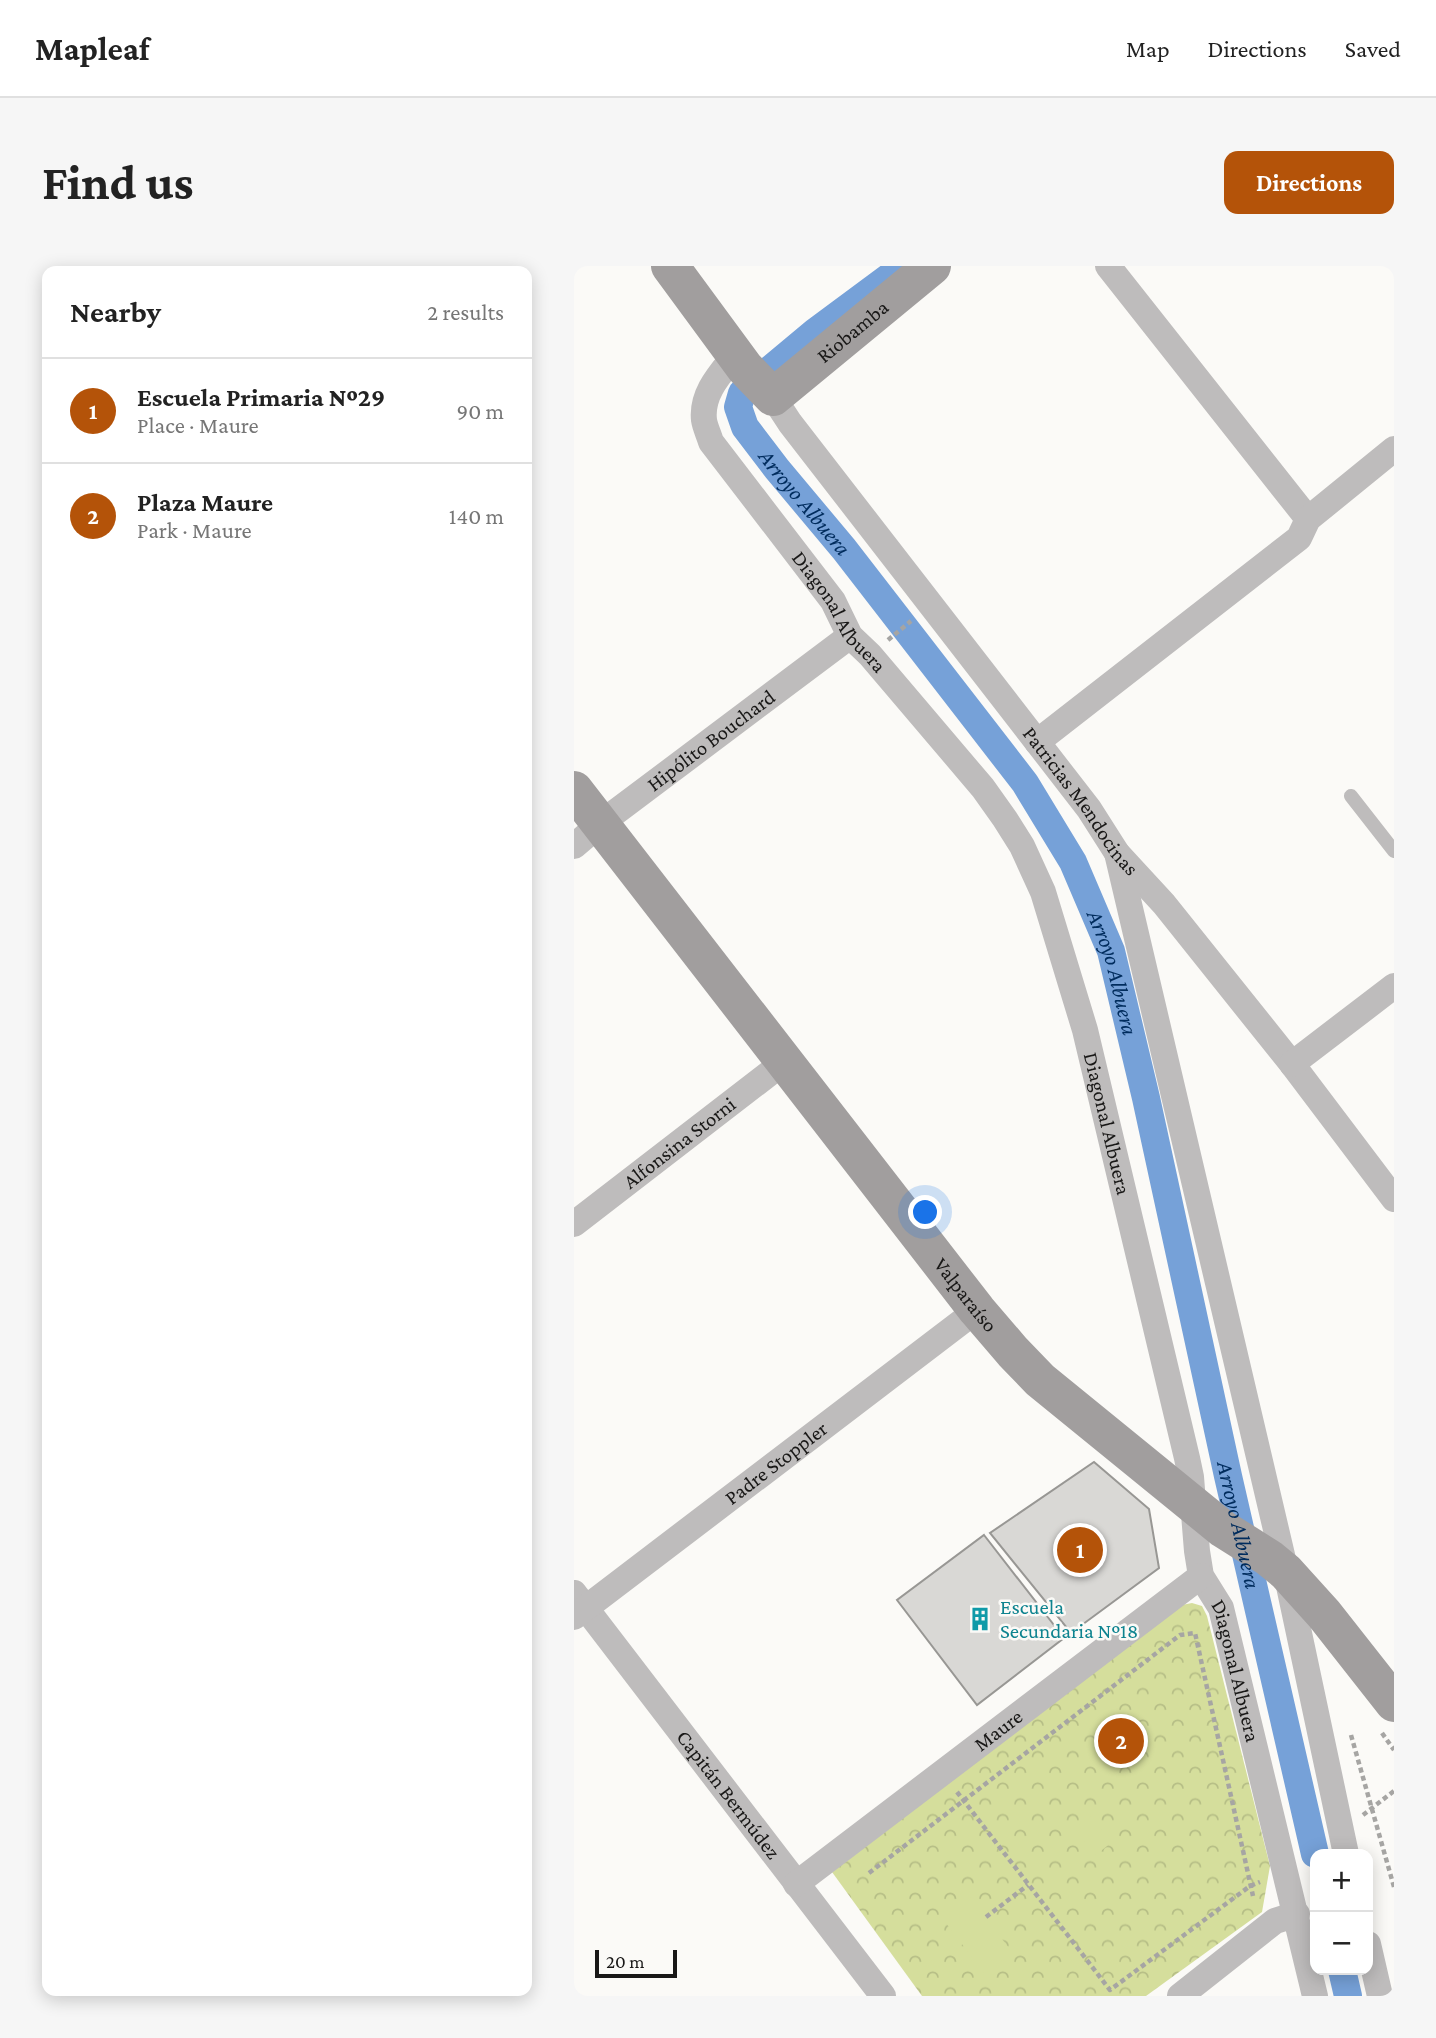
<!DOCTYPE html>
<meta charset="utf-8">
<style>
body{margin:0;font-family:"Crimson Pro",serif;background:#f6f6f6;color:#222}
.controls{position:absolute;right:21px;bottom:21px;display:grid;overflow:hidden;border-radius:14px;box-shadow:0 4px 18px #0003}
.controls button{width:63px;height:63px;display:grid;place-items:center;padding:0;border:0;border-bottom:2px solid #e0e0e0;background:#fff;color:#222;font:35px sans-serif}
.scale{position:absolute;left:21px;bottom:18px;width:82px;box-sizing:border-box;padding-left:7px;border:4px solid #191817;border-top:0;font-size:19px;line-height:24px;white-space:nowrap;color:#191817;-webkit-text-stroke:5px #fbfaf7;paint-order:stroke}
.you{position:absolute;left:352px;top:947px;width:24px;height:24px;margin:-18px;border:5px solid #fff;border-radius:50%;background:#1a73e8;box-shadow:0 0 0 10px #1a73e833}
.badge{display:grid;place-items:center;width:46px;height:46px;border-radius:50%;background:#b45309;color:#fff;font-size:23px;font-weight:700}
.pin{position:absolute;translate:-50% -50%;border:4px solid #fff;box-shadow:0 2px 7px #0006}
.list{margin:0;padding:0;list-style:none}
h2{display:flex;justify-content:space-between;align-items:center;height:91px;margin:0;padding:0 28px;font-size:30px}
h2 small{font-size:23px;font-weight:400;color:#767676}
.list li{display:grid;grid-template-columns:46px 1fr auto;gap:21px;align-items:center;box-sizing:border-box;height:105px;padding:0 28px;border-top:2px solid #e0e0e0}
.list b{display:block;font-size:26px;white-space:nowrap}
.list p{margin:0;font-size:23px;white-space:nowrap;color:#767676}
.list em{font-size:23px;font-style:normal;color:#767676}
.map{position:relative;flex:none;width:820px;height:1730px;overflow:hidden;border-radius:14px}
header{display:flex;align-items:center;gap:42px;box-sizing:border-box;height:98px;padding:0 35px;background:#fff;border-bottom:2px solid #e0e0e0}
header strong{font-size:33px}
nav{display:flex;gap:38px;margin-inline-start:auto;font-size:24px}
.intro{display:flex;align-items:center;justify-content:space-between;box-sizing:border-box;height:168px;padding:0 42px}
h1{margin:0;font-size:49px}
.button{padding:18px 32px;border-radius:14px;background:#b45309;color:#fff;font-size:24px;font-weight:700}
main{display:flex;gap:42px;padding:0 42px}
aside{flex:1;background:#fff;border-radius:14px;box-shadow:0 4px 18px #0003}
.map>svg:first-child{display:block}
.park{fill:url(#park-crowns)}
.pitch{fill:#d5de9c}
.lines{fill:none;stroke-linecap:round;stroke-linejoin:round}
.canal{stroke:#76a1d8;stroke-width:28}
.building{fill:#d9d8d5;stroke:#989794;stroke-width:2}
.path{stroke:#a6a5a3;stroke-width:4.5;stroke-dasharray:5 3.5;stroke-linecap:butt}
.lane{stroke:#bebcbc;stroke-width:14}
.street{stroke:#bebcbc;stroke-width:26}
.secondary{stroke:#a19e9e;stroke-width:38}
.labels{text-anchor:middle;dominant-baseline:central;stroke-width:5;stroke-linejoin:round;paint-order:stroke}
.street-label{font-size:21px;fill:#191817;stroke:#fbfaf7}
.culture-label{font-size:21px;fill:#0d838f;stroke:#fbfaf7;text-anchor:start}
.water-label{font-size:23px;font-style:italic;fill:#002c5d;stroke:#fbfaf7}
</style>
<header>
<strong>Mapleaf</strong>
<nav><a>Map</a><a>Directions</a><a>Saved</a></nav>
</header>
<div class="intro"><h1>Find us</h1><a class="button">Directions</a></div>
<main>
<aside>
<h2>Nearby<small>2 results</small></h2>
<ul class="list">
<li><span class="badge">1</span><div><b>Escuela Primaria Nº29</b><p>Place · Maure</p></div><em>90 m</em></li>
<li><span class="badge">2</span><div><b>Plaza Maure</b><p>Park · Maure</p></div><em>140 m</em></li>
</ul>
</aside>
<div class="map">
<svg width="820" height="1730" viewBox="0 0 820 1730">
<defs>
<pattern id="park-crowns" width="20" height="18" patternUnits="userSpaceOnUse" patternTransform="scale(1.75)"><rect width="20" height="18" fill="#d5de9c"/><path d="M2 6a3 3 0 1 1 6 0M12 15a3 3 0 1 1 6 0" fill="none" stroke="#b6be86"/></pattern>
</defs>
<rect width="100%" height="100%" fill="#fbfaf7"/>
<polygon class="park" points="618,1337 628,1340 633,1350 696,1600 688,1646 572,1730 348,1730 258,1606 608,1339"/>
<g class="pitch">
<polygon points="516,1550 538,1576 522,1589 500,1563"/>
<polygon points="393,1627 441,1690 413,1711 365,1648"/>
</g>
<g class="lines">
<g class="canal">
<path id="s1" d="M330 0 241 66 168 127 164 141 171 161 203 203 270 283 451 517 499 596 537 685 572 832 654 1210 741 1588"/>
<polyline points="768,1704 774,1730"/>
</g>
</g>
<g class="building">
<polygon points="520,1196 575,1243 585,1302 497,1367 416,1267"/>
<polygon points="410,1269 490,1372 403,1439 323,1334"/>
</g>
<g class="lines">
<g class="path">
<polyline points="314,374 337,355"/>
<polyline points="808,1467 820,1484"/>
<polyline points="777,1469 820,1621"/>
<polyline points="383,1526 536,1724 676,1620 686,1616"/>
<polyline points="789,1549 820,1525"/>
<polyline points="295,1607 606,1369 621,1367 679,1630"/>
<polyline points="412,1651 454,1619"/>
</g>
<polyline class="lane" points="777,530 820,585"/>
<g class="street">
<polyline points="534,0 734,253"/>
<path id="s2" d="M162 88C147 107 127 127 130 154 131 161 135 169 137 176L259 335 276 370 296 389 409 522 431 553 448 580 469 626 511 764 613 1192 617 1211 623 1285 627 1310 647 1342 741 1730"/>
<path id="s3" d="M199 131 216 157 515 543 543 587 590 638 718 798 820 933"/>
<polyline points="463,476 725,272 734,253 820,183"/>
<path id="s4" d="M0 580 27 557 276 370"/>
<polyline points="543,587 712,1306 772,1588"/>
<polyline points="718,798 820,720"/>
<path id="s5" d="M0 958 210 796"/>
<path id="s6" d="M0 1327 309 1730"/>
<path id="s7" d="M0 1351 403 1044"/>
<path id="s8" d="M222 1618 627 1310"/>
<polyline points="794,1678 806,1730"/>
<polyline points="606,1730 701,1655 723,1648"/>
</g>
<g class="secondary">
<path id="s9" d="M96 0 171 102 199 131 358 0"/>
<path id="s10" d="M0 524 403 1044 439 1086 466 1114 649 1263 695 1292 712 1306 750 1348 820 1437"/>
</g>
</g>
<defs>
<g id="building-bare" transform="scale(1.89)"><path d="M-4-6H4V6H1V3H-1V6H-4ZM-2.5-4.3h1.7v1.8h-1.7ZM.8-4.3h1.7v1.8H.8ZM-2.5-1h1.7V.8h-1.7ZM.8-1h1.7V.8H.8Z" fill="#0f9aa8" stroke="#fbfaf7" stroke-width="2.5" paint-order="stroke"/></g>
</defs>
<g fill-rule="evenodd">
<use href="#building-bare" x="406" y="1353"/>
</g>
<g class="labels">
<g class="street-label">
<text stroke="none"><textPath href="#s9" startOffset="270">Riobamba</textPath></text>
<text stroke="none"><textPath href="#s2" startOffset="312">Diagonal Albuera</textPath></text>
<text stroke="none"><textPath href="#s4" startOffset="173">Hipólito Bouchard</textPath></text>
<text stroke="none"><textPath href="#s3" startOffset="508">Patricias Mendocinas</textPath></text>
<text stroke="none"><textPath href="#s2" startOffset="901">Diagonal Albuera</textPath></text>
<text stroke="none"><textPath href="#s5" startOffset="133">Alfonsina Storni</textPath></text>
<text stroke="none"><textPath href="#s10" startOffset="639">Valparaíso</textPath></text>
<text stroke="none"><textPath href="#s7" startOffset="254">Padre Stoppler</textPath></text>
<text stroke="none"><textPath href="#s2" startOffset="1466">Diagonal Albuera</textPath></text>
<text stroke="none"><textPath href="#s8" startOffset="254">Maure</textPath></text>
<text stroke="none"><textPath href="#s6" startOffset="254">Capitán Bermúdez</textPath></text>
</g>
<g class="culture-label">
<text x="426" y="1341">Escuela<tspan x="426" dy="24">Secundaria Nº18</tspan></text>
</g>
<g class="water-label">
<text stroke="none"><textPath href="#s1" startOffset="338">Arroyo Albuera</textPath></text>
<text stroke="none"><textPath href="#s1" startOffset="905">Arroyo Albuera</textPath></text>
<text stroke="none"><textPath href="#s1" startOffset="1472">Arroyo Albuera</textPath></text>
</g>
</g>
</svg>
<div class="controls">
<button>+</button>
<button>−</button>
</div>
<div class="scale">20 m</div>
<div class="you"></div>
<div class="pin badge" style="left:506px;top:1284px">1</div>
<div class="pin badge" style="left:547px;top:1475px">2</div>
</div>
</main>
